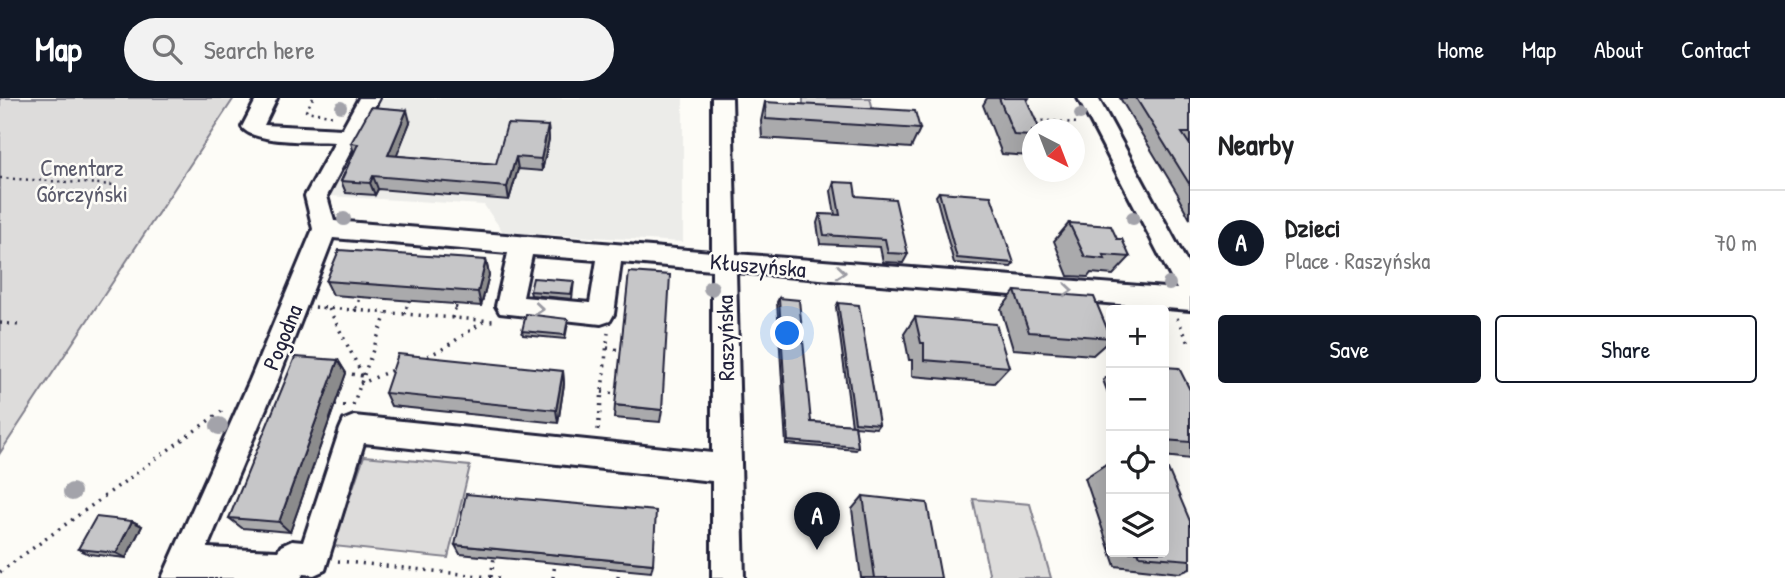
<!DOCTYPE html>
<meta charset="utf-8">
<style>
body{margin:0;font-family:"Patrick Hand",sans-serif;background:#f2f2f2;color:#202124}
.controls{position:absolute;right:21px;bottom:21px;display:grid;overflow:hidden;border-radius:7px;box-shadow:0 7px 28px #0002}
.controls button{width:63px;height:63px;display:grid;place-items:center;padding:0;border:0;border-bottom:2px solid #e0e0e0;background:#fff;color:#202124;font:35px sans-serif}
.compass{position:absolute;left:1022px;top:21px;width:63px;height:63px;border-radius:50%;background:#fff;box-shadow:0 7px 28px #0002;rotate:138deg}
.you{position:absolute;left:788px;top:236px;width:24px;height:24px;margin:-18px;border:5px solid #fff;border-radius:50%;background:#1a73e8;box-shadow:0 0 0 10px #1a73e833}
.badge{display:grid;place-items:center;width:46px;height:46px;border-radius:50%;background:#111827;color:#fff;font-size:23px;font-weight:700}
.pin{position:absolute;translate:-50% -58px;filter:drop-shadow(0 2px 4px #0008)}
.pin::after{content:'';position:absolute;top:37px;width:24px;height:21px;background:inherit;clip-path:polygon(0 0,100% 0,50% 100%)}
.list{margin:0;padding:0;list-style:none}
h2{display:flex;justify-content:space-between;align-items:center;height:91px;margin:0;padding:0 28px;font-size:30px}
h2 small{font-size:23px;font-weight:400;color:#757577}
.list li{display:grid;grid-template-columns:46px 1fr auto;gap:21px;align-items:center;box-sizing:border-box;height:105px;padding:0 28px;border-top:2px solid #e0e0e0}
.list b{display:block;font-size:26px;white-space:nowrap}
.list p{margin:0;font-size:23px;white-space:nowrap;color:#757577}
.list em{font-size:23px;font-style:normal;color:#757577}
.actions{display:flex;gap:14px;padding:21px 28px}
.actions a{flex:1;padding:16px 0;border:2px solid #111827;border-radius:7px;text-align:center;font-size:24px;color:#111827}
.actions .main{background:#111827;color:#fff}
.icon{flex:none;width:38px;height:38px;fill:none;stroke:currentColor;stroke-width:2;stroke-linecap:round;stroke-linejoin:round}
.map{position:relative;flex:none;width:1190px;height:480px;overflow:hidden}
header{display:flex;align-items:center;gap:42px;box-sizing:border-box;height:98px;padding:0 35px;background:#111827;color:#fff}
header strong{font-size:33px}
nav{display:flex;gap:38px;margin-inline-start:auto;font-size:24px}
.search{width:490px;height:63px;background:#f2f2f2;display:flex;align-items:center;gap:18px;box-sizing:border-box;padding:0 24px;border-radius:38px;color:#757577;font-size:26px}
main{display:flex}
aside{flex:1;background:#fff}
.map>svg:first-child{display:block}
.built{fill:#ecece9}
.green{fill:#dddcdb;stroke:#807f8b;stroke-width:2}
.lines{fill:none;stroke-linecap:round;stroke-linejoin:round}
.minor-casing{stroke:#22223b;stroke-width:6}
.path-far1{stroke:#22223b;stroke-width:2.5;stroke-dasharray:2 4.5;stroke-linecap:butt}
.path{stroke:#22223b;stroke-width:3.5;stroke-dasharray:2 6;stroke-linecap:butt}
.minor{fill:#fdfcf7;fill-rule:evenodd}
.tree{fill:#a3a3aa}
.wall{fill:#aaaaac;stroke:#22223b;stroke-width:2}
.shaded-wall{fill:#8b8b8c;stroke:#22223b;stroke-width:2}
.building{fill:#c6c6c8;stroke:#22223b;stroke-width:2}
.oneway{stroke:#9a9aa2}
.labels{text-anchor:middle;dominant-baseline:central;stroke-width:5;stroke-linejoin:round;paint-order:stroke}
.park-label{font-size:23px;fill:#5a5a6b;stroke:#fdfcf7}
.street-label{font-size:23px;fill:#22223b;stroke:#fdfcf7}
</style>
<header>
<strong>Map</strong>
<div class="search"><svg class="icon" aria-label="search" viewBox="0 0 24 24"><circle cx="10" cy="10" r="6"/><path d="M15 15l6 6"/></svg>Search here</div>
<nav><a>Home</a><a>Map</a><a>About</a><a>Contact</a></nav>
</header>
<main>
<div class="map">
<svg width="1190" height="480" viewBox="0 0 1190 480">
<rect width="100%" height="100%" fill="#fdfcf7"/>
<filter id="ink" filterUnits="userSpaceOnUse"><feTurbulence type="fractalNoise" baseFrequency=".0143" numOctaves="2"/><feDisplacementMap in="SourceGraphic" scale="14" xChannelSelector="R" yChannelSelector="G"/><feConvolveMatrix kernelMatrix="1 2 1 2 8 2 1 2 1" color-interpolation-filters="sRGB"/></filter>
<g filter="url(#ink)">
<polygon class="built" points="372,0 683,0 683,144 503,134 484,107 328,98"/>
<g class="green">
<polygon points="0,0 234,0 0,355"/>
<polygon points="803,0 870,0 876,23 803,20"/>
<polygon points="364,358 470,368 448,460 333,448"/>
<polygon points="973,401 1030,406 1051,480 990,480"/>
</g>
<g class="lines">
<g class="minor-casing">
<path id="minor" d="M257 0H277L264 27 342 31 359 0H379L327 98 334 123 712 154V0H732L736 156 1177 191 1078 0H1098L1190 170V212L736 174 744 480H712V383L364 345 325 472 314 477 303 476 301 480H162L250 282 313 131 305 98 335 44C314 43 253 46 242 29ZM333 140 508 155 496 208 500 215 601 226 610 223 614 216 621 164 712 172V355L354 318 344 322 340 331 303 444 292 443 281 448 278 453 207 450 278 282ZM532 157 597 162 590 205 523 199Z"/>
</g>
<g class="path-far1">
<polyline points="313,0 306,13 335,18"/>
<polyline points="1035,22 1078,25"/>
<polyline points="0,80 116,87"/>
<polyline points="315,209 324,210"/>
<polyline points="356,210 360,199"/>
<polyline points="406,210 409,203"/>
<polyline points="456,210 457,206"/>
</g>
<g class="path">
<polyline points="315,209 493,223"/>
<polyline points="329,211 363,278"/>
<polyline points="355,213 357,208"/>
<polyline points="404,216 407,208"/>
<polyline points="452,220 456,208"/>
<polyline points="1177,220 1190,247"/>
<polyline points="0,225 19,227"/>
<polyline points="607,250 621,252"/>
<polyline points="420,261 441,252 483,224"/>
<polyline points="344,275 363,278"/>
<polyline points="360,286 397,270"/>
<polyline points="602,294 616,296"/>
<polyline points="335,307 347,308"/>
<polyline points="353,307 386,216"/>
<polyline points="598,332 608,235"/>
<polyline points="338,463 499,480"/>
<polyline points="0,474 226,310"/>
<polyline points="491,479 494,459"/>
<polyline points="553,480 555,465"/>
<polyline points="618,480 619,471"/>
</g>
<use href="#minor" class="minor"/>
</g>
<g class="tree">
<circle cx="341" cy="9" r="6"/>
<circle cx="1080" cy="16" r="6"/>
<circle cx="1133" cy="120" r="7"/>
<circle cx="344" cy="121" r="7"/>
<circle cx="1169" cy="186" r="7"/>
<circle cx="711" cy="190" r="8"/>
<circle cx="219" cy="328" r="9"/>
<circle cx="72" cy="394" r="9"/>
</g>
<g class="wall">
<polygon points="987,0 1029,0 1027,3 1032,32 1032,55 1030,58 1002,56 983,7"/>
<polygon points="1120,0 1190,0 1190,121 1178,99 1179,98"/>
<polygon points="765,4 920,31 911,50 762,40 761,23"/>
<polygon points="410,24 396,58 496,66 548,28 549,41 542,73 518,71 509,102 378,91 375,97 346,95 341,83 354,55 351,45"/>
<polygon points="834,84 856,98 908,156 903,165 883,164 880,149 820,146 817,125 820,116 835,117 831,93"/>
<polygon points="939,94 1014,165 1011,169 954,165 936,98"/>
<polygon points="1069,125 1117,141 1130,159 1113,177 1091,175 1088,179 1068,178 1054,143"/>
<polygon points="486,162 489,177 481,208 333,197 326,183"/>
<polygon points="574,183 572,201 531,197 530,193"/>
<polygon points="1015,193 1111,238 1111,241 1093,257 1013,251 1001,211"/>
<polygon points="779,200 811,324 852,327 836,209 838,205 879,326 876,330 855,328 858,349 856,352 786,346 777,204"/>
<polygon points="915,219 1009,269 994,285 912,278 912,262 909,262 904,236"/>
<polygon points="568,225 565,241 523,237 522,233"/>
<polygon points="338,262 346,275 290,434 242,430 229,420"/>
<polygon points="1164,269 1190,292 1190,361 1164,358"/>
<polygon points="563,273 564,286 558,325 391,308 385,295"/>
<polygon points="1111,276 1111,303 1103,282"/>
<polygon points="615,307 662,312 660,324 614,320"/>
<polygon points="1106,366 1111,366 1111,454 1164,454 1190,462 1190,471 1180,475 1115,468 1085,380"/>
<polygon points="863,398 941,480 861,480 852,411"/>
<polygon points="132,423 142,428 126,460 89,456 78,451"/>
<polygon points="455,447 653,466 651,474 460,456"/>
</g>
<g class="shaded-wall">
<polygon points="407,12 410,24 392,70 388,57"/>
<polygon points="548,28 549,41 542,73 541,61"/>
<polygon points="516,59 518,71 509,102 507,89"/>
<polygon points="373,78 378,91 375,97 370,85"/>
<polygon points="486,162 489,177 481,208 478,194"/>
<polygon points="338,262 346,275 290,434 279,424"/>
<polygon points="563,273 564,286 558,325 556,312"/>
<polygon points="132,423 142,428 126,460 116,455"/>
</g>
<g class="building">
<polygon points="999,0 1026,0 1040,32 1032,32 1032,38 1014,37"/>
<polygon points="1136,0 1190,0 1190,35 1182,35 1190,47 1190,87"/>
<polygon points="765,4 915,13 920,31 766,21"/>
<polygon points="371,9 407,12 388,57 496,66 507,26 548,28 541,61 516,59 507,89 373,78 370,85 341,83 358,46 351,45"/>
<polygon points="834,84 854,85 856,98 895,101 908,156 888,155 885,141 824,137 820,116 840,117"/>
<polygon points="939,94 991,98 1014,165 957,160"/>
<polygon points="1069,125 1111,128 1117,141 1122,141 1130,159 1103,157 1105,161 1085,159"/>
<polygon points="339,152 486,162 478,194 326,183"/>
<polygon points="629,174 670,177 662,312 615,307"/>
<polygon points="533,180 574,183 571,196 530,193"/>
<polygon points="1015,193 1094,199 1111,240 1029,234"/>
<polygon points="779,200 799,202 811,324 855,327 858,349 788,343"/>
<polygon points="838,205 859,207 879,326 855,324"/>
<polygon points="526,216 568,221 565,237 522,233"/>
<polygon points="915,219 996,226 1009,269 924,262 924,245 921,245"/>
<polygon points="398,256 563,273 556,312 385,295"/>
<polygon points="295,259 338,262 279,424 229,420"/>
<polygon points="1164,269 1179,270 1190,292 1190,344 1164,342"/>
<polygon points="1106,366 1111,366 1111,381"/>
<polygon points="1164,371 1168,371 1190,423 1190,462 1140,458 1138,454 1164,454"/>
<polygon points="466,396 656,413 653,466 455,447"/>
<polygon points="863,398 927,405 941,480 875,480"/>
<polygon points="96,419 132,423 116,455 78,451"/>
</g>
<defs><path id="oneway-chevron" d="M-2-3.5L2.5 0L-2 3.5" fill="none" stroke-width="1.6" stroke-linecap="round" stroke-linejoin="round" transform="scale(1.75)"/></defs>
<g class="oneway">
<use href="#oneway-chevron" transform="translate(841 174) rotate(5)"/>
<use href="#oneway-chevron" transform="translate(1068 192) rotate(5)"/>
<use href="#oneway-chevron" transform="translate(539 211) rotate(5)"/>
</g>
</g>
<g class="labels">
<g class="park-label">
<text x="82" y="69">Cmentarz<tspan x="82" dy="26">Górczyński</tspan></text>
</g>
<g class="street-label">
<text transform="translate(758 167) rotate(5)">Kłuszyńska</text>
<text transform="translate(282 239) rotate(-68)">Pogodna</text>
<text transform="translate(725 240) rotate(-91)">Raszyńska</text>
</g>
</g>
</svg>
<div class="controls">
<button>+</button>
<button>−</button>
<button><svg class="icon" aria-label="locate" viewBox="0 0 24 24"><circle cx="12" cy="12" r="6"/><path d="M12 2v4M12 18v4M2 12h4M18 12h4"/></svg></button>
<button><svg class="icon" aria-label="layers" viewBox="0 0 24 24"><path d="M12 4l9 5-9 5-9-5zM3 14l9 5 9-5"/></svg></button>
</div>
<svg class="compass" viewBox="-18 -18 36 36"><path d="M0-13l5 13h-10z" fill="#e53935"/><path d="M0 13l5-13h-10z" fill="#757577"/></svg>
<div class="you"></div>
<div class="pin badge" style="left:817px;top:452px">A</div>
</div>
<aside>
<h2>Nearby<small></small></h2>
<ul class="list">
<li><span class="badge">A</span><div><b>Dzieci</b><p>Place · Raszyńska</p></div><em>70 m</em></li>
</ul>
<div class="actions"><a class="main">Save</a><a>Share</a></div>
</aside>
</main>
